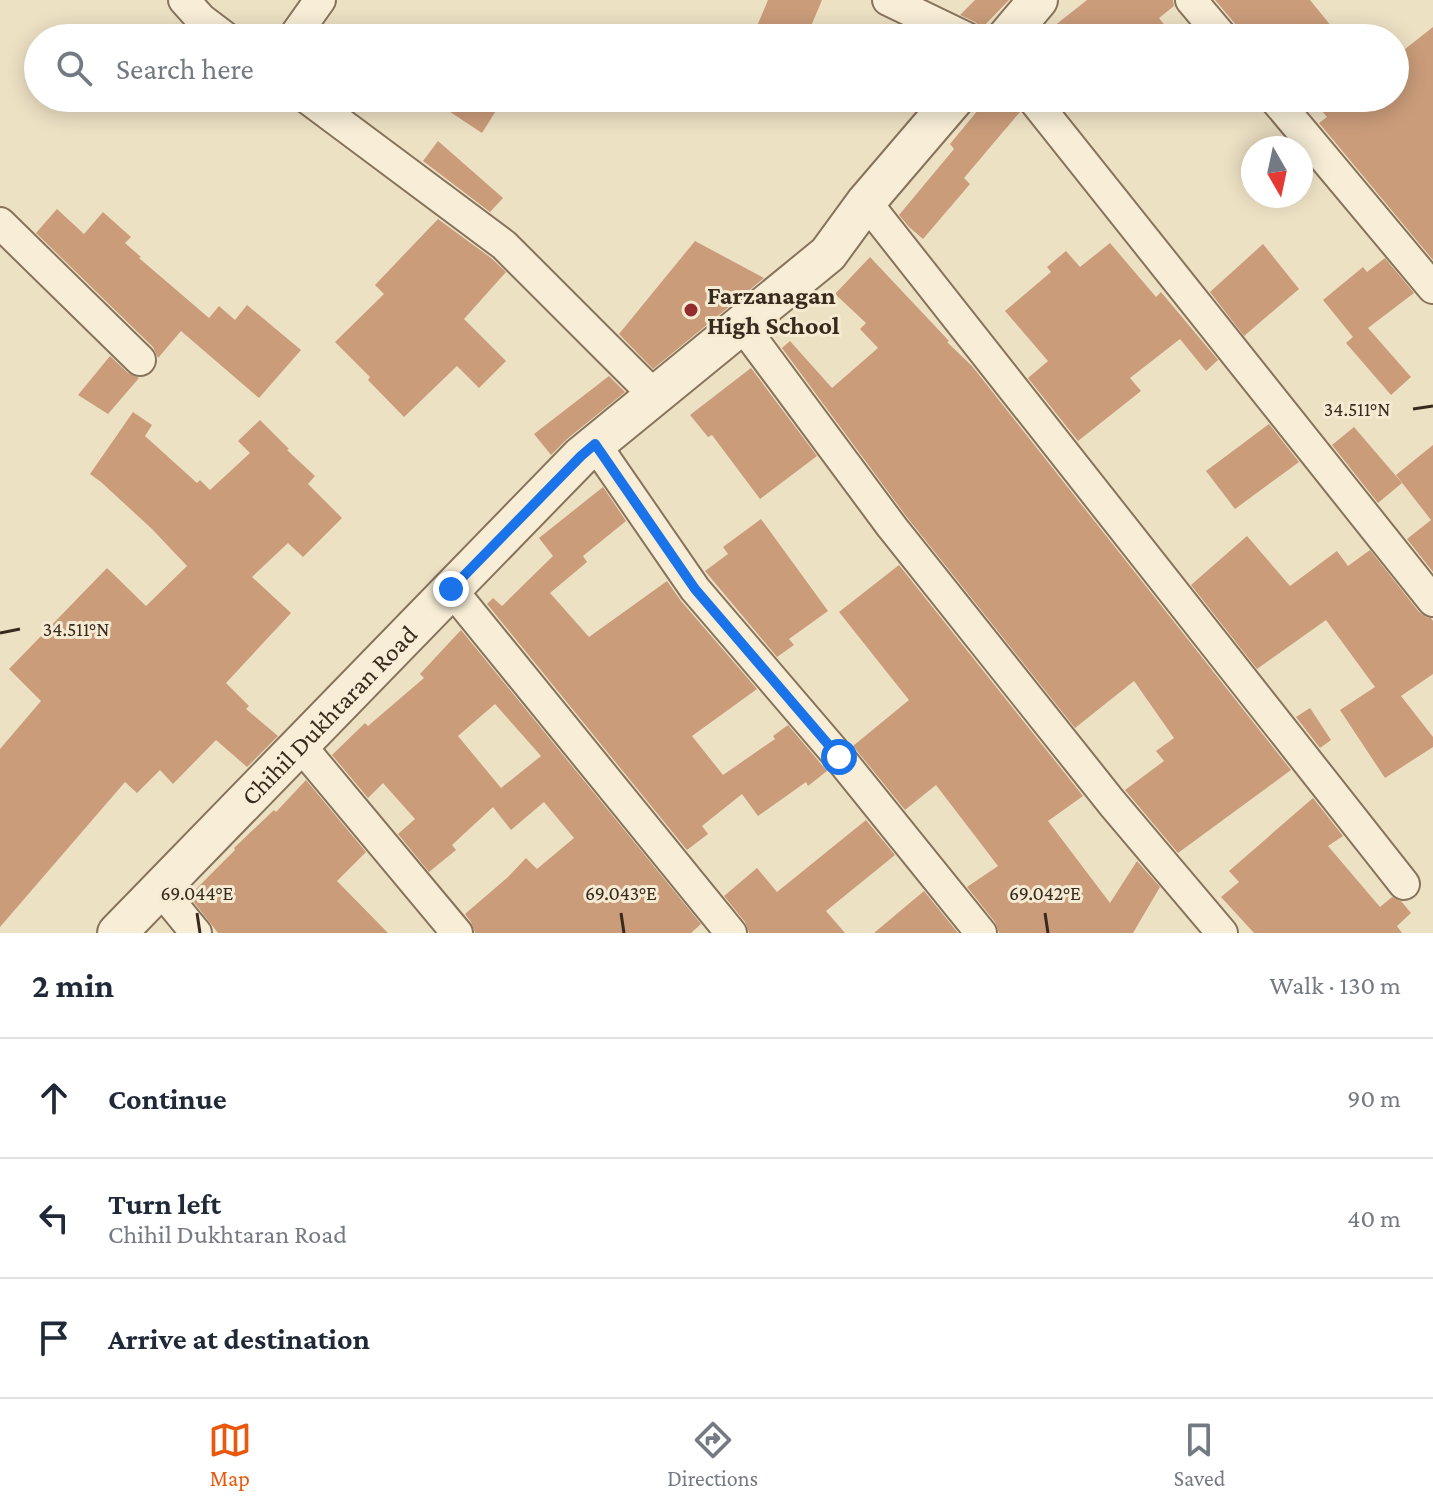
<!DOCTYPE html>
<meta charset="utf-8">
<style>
body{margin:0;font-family:"Crimson Pro",serif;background:#f6f6f7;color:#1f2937}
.compass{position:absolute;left:1241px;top:136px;width:72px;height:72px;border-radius:50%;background:#fff;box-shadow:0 4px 20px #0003;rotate:171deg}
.stop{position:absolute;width:24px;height:24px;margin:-18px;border:6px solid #1a73e8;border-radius:50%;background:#fff}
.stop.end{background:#1a73e8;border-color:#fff;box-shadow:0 2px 8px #0008}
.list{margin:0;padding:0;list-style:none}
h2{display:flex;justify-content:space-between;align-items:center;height:104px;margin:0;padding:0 32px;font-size:34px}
h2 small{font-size:26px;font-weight:400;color:#747a83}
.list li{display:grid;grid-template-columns:52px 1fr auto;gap:24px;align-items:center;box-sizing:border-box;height:120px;padding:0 32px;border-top:2px solid #e0e1e3}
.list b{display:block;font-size:30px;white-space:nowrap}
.list p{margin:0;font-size:26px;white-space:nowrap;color:#747a83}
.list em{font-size:26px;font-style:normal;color:#747a83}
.icon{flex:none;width:44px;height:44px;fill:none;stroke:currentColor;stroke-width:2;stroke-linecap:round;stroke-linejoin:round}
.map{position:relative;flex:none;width:1433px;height:933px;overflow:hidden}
.search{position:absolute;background:#fff;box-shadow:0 4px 20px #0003;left:24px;right:24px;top:24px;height:88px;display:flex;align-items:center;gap:20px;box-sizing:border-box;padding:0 28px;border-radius:44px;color:#747a83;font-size:30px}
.sheet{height:464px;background:#fff}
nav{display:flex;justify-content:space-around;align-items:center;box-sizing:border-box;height:112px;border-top:2px solid #e0e1e3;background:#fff;font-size:22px;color:#747a83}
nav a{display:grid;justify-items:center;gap:4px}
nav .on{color:#ea580c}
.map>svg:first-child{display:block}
.building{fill:#ca9c7a;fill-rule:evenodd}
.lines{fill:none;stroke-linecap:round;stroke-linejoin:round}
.minor-casing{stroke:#87735b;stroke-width:34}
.tertiary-casing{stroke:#87735b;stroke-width:42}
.minor{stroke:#f8eed7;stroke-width:30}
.tertiary{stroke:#f8eed7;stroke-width:38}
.route{stroke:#1a73e8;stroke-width:10}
.ticks{fill:none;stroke:#382b1e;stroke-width:3}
.poi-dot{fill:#952c2c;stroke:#f5ebd3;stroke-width:3}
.labels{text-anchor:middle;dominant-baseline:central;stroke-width:6;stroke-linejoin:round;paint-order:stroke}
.poi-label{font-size:26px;font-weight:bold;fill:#382b1e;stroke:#f5ebd3;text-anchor:start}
.street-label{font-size:26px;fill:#382b1e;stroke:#f5ebd3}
.ticks-label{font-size:20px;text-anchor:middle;fill:#382b1e;stroke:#f5ebd3;stroke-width:6;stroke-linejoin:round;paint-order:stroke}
</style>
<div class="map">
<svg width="1433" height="933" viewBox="0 0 1433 933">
<rect width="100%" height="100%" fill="#ede1c4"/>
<g class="building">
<polygon points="768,0 822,0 806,38 752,38"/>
<polygon points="975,0 1009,0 982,28 975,22 960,15"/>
<polygon points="1087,0 1173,0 1174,6 1159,18 1175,38 1039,38"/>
<polygon points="1215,0 1310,0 1341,38 1241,38 1237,26"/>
<polygon points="1433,27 1433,260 1319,123 1327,117 1311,98 1395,98 1395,57"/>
<polygon points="429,98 504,98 482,133"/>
<polygon points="988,98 1014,98 1020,112 964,178 970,184 923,239 909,227 899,215 954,149 950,144"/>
<polygon points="438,141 503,198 490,212 423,161"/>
<polygon points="57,209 84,234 103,212 131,237 125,243 141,257 139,258 209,318 219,306 235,320 247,305 301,350 259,398 181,331 158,358 153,347 36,233"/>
<polygon points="438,219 491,258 506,272 464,319 506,361 479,388 457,366 404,417 368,380 370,377 335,342 384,294 375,285"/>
<polygon points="695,241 764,278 653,369 619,334"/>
<polygon points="1110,243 1156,297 1161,292 1218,360 1206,371 1180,339 1130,378 1141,391 1078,441 1028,378 1048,361 1005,311 1051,272 1047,267 1066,251 1080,267"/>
<polygon points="1263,244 1299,289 1244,336 1210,292"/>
<polygon points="870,257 949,341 947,342 972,366 1291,770 1178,853 1125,790 1164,761 1156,751 1174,738 1134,681 1075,728 906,516 782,348 790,341 832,388 878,348 860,329 866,323 835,294"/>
<polygon points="1385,258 1414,293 1368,328 1411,377 1391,395 1346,343 1353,337 1323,300 1363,267 1367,272"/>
<polygon points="110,356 128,373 139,378 108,414 78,395"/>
<polygon points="751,368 817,456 760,499 712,435 708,437 690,415"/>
<polygon points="609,376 625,392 567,439 551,455 534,434"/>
<polygon points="133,412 152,425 145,436 197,483 200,480 210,490 250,453 238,441 260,420 289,449 287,450 315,476 308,484 342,518 303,557 288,543 252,577 291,613 226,683 249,706 246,709 278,736 247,767 216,740 173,784 160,770 137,793 125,782 0,927 0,749 41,701 9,669 107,568 146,606 187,566 152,529 101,482 90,474"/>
<polygon points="1269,424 1299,462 1235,509 1206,471"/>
<polygon points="1354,427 1402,483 1378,503 1332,445"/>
<polygon points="1433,445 1433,572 1407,539 1431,520 1396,475"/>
<polygon points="603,487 626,521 583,556 587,562 550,593 589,637 667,581 681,601 757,689 692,736 723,775 775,739 773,736 788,725 827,771 808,786 806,782 758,816 742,794 702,826 708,834 687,850 487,604 493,598 502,606 553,556 539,538"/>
<polygon points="761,519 828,611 789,639 794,645 777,657 705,571 728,554 723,547"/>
<polygon points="1247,536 1290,586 1337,551 1348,566 1370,550 1419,612 1426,617 1431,618 1433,621 1433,674 1401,696 1433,737 1433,747 1385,778 1340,710 1375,687 1326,620 1257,669 1191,585"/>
<polygon points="899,565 1083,796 1048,821 1110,903 1137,861 1160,887 1133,933 999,933 995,922 967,887 998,866 936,785 905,810 853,746 909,700 839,612"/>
<path d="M461 630 701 924 691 933H475L471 922 465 914 508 877 526 858 537 869 574 838 544 802 511 830 493 807 452 845 456 850 429 872 398 834 415 819 383 783 368 798 332 755 365 723 368 726 424 678 420 674ZM495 704 541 756 501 788 458 736Z"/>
<polygon points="1310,708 1331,740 1320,748 1296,717"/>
<polygon points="306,780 366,852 337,881 388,933 218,933 189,896 235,850 234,848 274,810 276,812"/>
<polygon points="1313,798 1343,836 1328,846 1380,907 1392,897 1401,901 1411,913 1397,926 1402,933 1254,933 1221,897 1239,882 1229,871"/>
<polygon points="866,820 895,855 826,911 845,933 749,933 745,922 724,896 757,868 777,892"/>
<polygon points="924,891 958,933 874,933"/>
</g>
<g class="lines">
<g class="minor-casing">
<g id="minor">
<polyline points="184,0 201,19 226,38"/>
<polyline points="888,0 967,38"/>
<polyline points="1191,0 1223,38"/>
<polyline points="293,38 320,0"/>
<polyline points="307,98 504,245 655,396"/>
<polyline points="1032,98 1433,601"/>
<polyline points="1274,98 1433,288"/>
<polyline points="866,202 1404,884"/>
<polyline points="0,223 140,360"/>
<polyline points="742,325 892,527 1112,803 1222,933"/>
<polyline points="595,444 695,589 839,757 981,933"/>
<polyline points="451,589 731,933"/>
<polyline points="300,745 457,933"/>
<polyline points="160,889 196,933"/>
</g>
</g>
<g class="tertiary-casing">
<g id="tertiary">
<polyline points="1006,38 1038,0"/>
<path id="s1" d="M117 933 581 456 828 254 866 202 955 98"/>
</g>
</g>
<use href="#minor" class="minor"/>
<use href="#tertiary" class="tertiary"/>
</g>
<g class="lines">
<polyline class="route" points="451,589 581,456 595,444 695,589 839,757"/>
</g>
<path class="ticks" d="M1413 409 1433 406M0 633 20 629M197 913 200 933M621 913 624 933M1045 913 1048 933"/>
<circle class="poi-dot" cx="691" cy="310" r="8"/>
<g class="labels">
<g class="poi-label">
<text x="707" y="295">Farzanagan<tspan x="707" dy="30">High School</tspan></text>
</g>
<g class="street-label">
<text stroke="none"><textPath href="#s1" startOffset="304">Chihil Dukhtaran Road</textPath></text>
</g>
</g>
<g class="ticks-label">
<text x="1357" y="416">34.511°N</text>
<text x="76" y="636">34.511°N</text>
<text x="197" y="900">69.044°E</text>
<text x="621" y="900">69.043°E</text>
<text x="1045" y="900">69.042°E</text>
</g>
</svg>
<svg class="compass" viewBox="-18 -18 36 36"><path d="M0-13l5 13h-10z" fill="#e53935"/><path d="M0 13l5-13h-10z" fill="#747a83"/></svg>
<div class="stop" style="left:839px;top:757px"></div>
<div class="stop end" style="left:451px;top:589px"></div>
<div class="search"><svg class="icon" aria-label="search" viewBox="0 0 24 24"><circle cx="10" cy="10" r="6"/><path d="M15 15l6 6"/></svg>Search here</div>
</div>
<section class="sheet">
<h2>2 min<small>Walk · 130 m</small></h2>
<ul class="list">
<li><svg class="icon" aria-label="ahead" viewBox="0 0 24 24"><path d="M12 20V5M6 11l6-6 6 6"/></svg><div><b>Continue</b></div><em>90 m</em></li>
<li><svg class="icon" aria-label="left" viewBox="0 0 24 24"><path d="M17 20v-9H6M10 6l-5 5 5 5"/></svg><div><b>Turn left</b><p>Chihil Dukhtaran Road</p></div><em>40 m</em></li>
<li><svg class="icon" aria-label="arrive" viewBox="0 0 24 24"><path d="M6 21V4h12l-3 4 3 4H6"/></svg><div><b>Arrive at destination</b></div></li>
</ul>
</section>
<nav>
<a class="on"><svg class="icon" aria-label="map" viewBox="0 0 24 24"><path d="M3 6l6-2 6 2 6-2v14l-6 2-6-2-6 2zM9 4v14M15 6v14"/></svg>Map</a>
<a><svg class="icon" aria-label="directions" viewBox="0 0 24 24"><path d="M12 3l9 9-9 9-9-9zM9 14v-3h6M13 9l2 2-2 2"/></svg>Directions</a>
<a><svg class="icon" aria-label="saved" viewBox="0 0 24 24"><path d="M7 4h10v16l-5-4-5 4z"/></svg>Saved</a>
</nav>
